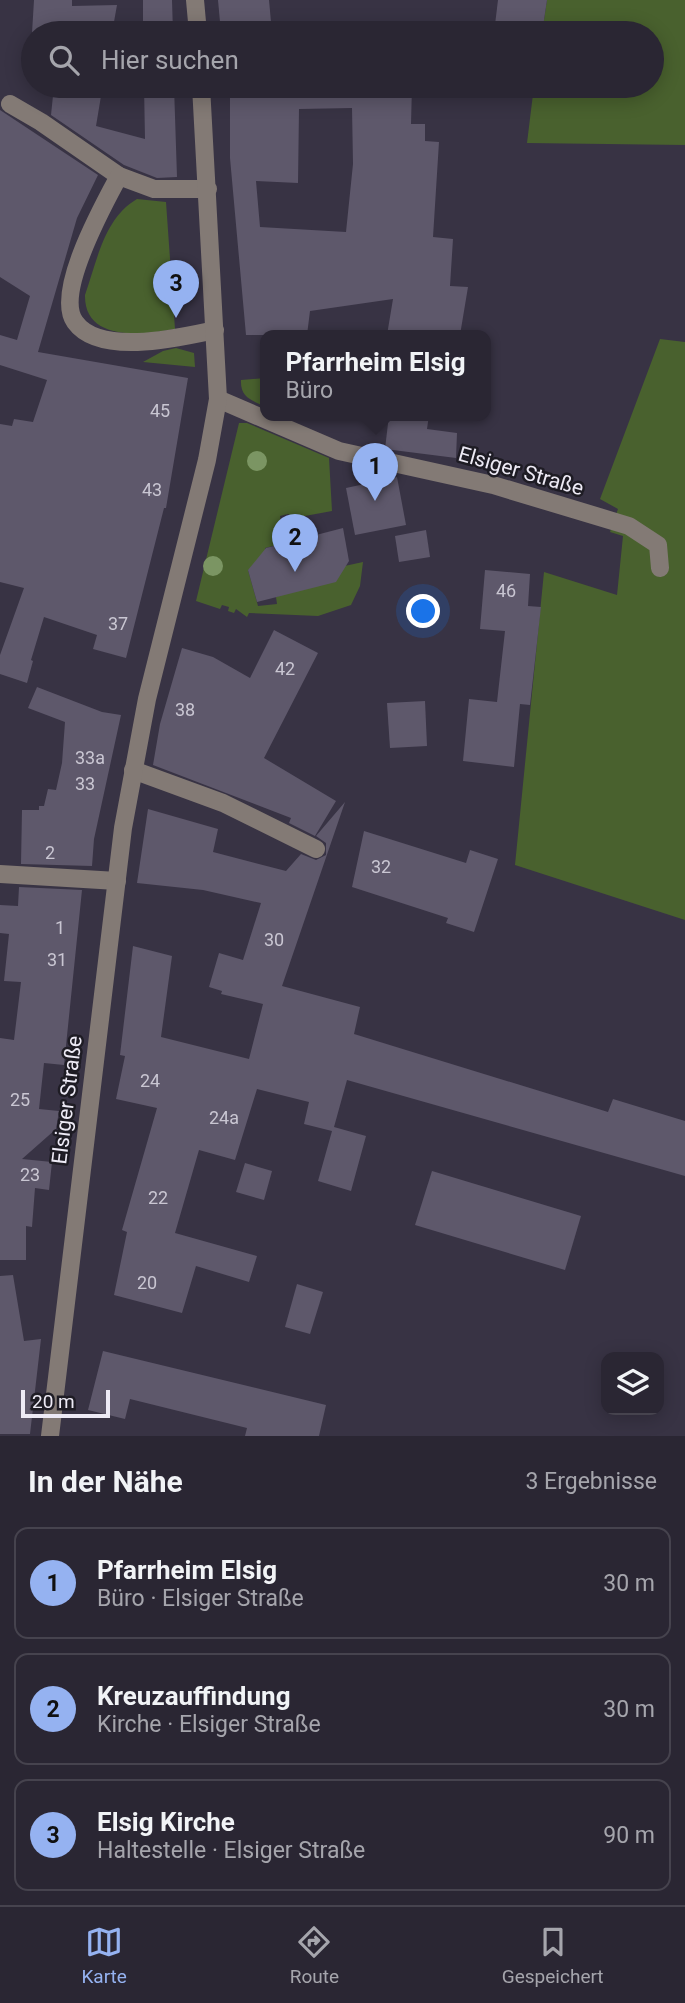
<!DOCTYPE html>
<html lang="de">
<meta charset="utf-8">
<style>
body{margin:0;font-family:Roboto,sans-serif;background:#36323f;color:#f1f3f6}
.controls{position:absolute;right:21px;bottom:21px;display:grid;overflow:hidden;border-radius:14px;box-shadow:0 4px 18px #0003}
.controls button{width:63px;height:63px;display:grid;place-items:center;padding:0;border:0;border-bottom:2px solid #46434e;background:#2a2633;color:#f1f3f6;font:35px sans-serif}
.scale{position:absolute;left:21px;bottom:18px;width:89px;box-sizing:border-box;padding-left:7px;border:4px solid #edeaf5;border-top:0;font-size:19px;line-height:24px;white-space:nowrap;color:#edeaf5;-webkit-text-stroke:5px #1e1c24;paint-order:stroke}
.you{position:absolute;left:424px;top:612px;width:24px;height:24px;margin:-18px;border:5px solid #fff;border-radius:50%;background:#1a73e8;box-shadow:0 0 0 10px #1a73e833}
.badge{display:grid;place-items:center;width:46px;height:46px;border-radius:50%;background:#95b2f1;color:#111;font-size:23px;font-weight:700}
.pin{position:absolute;translate:-50% -58px;filter:drop-shadow(0 2px 4px #0008)}
.pin::after{content:'';position:absolute;top:37px;width:24px;height:21px;background:inherit;clip-path:polygon(0 0,100% 0,50% 100%)}
.popup{position:absolute;left:260px;top:330px;width:231px;height:91px;box-sizing:border-box;display:grid;place-content:center;border-radius:14px;background:#2a2633;filter:drop-shadow(0 2px 5px #0005);font-size:23px;white-space:nowrap;color:#a5a5ac}
.popup b{font-size:26px;color:#f1f3f6}
.popup::after{content:'';position:absolute;left:50%;top:100%;margin-left:-14px;border:14px solid transparent;border-top-color:#2a2633}
.list{margin:0;padding:0;list-style:none}
h2{display:flex;justify-content:space-between;align-items:center;height:91px;margin:0;padding:0 28px;font-size:30px}
h2 small{font-size:23px;font-weight:400;color:#a5a5ac}
.list li{display:grid;grid-template-columns:46px 1fr auto;gap:21px;align-items:center;box-sizing:border-box;height:112px;margin:0 14px 14px;padding:0 14px;border:2px solid #46434e;border-radius:14px}
.list b{display:block;font-size:26px;white-space:nowrap}
.list p{margin:0;font-size:23px;white-space:nowrap;color:#a5a5ac}
.list em{font-size:23px;font-style:normal;color:#a5a5ac}
.icon{flex:none;width:38px;height:38px;fill:none;stroke:currentColor;stroke-width:2;stroke-linecap:round;stroke-linejoin:round}
.map{position:relative;flex:none;width:685px;height:1436px;overflow:hidden}
.search{position:absolute;background:#2a2633;box-shadow:0 4px 18px #0003;left:21px;right:21px;top:21px;height:77px;display:flex;align-items:center;gap:18px;box-sizing:border-box;padding:0 24px;border-radius:38px;color:#a5a5ac;font-size:26px}
.sheet{height:469px;background:#2a2633}
nav{display:flex;justify-content:space-around;align-items:center;box-sizing:border-box;height:98px;border-top:2px solid #46434e;background:#2a2633;font-size:19px;color:#a5a5ac}
nav a{display:grid;justify-items:center;gap:4px}
nav .on{color:#95b2f1}
.map>svg:first-child{display:block}
.green{fill:#49612e}
.building{fill:#5e586b;fill-rule:evenodd}
.lines{fill:none;stroke-linecap:round;stroke-linejoin:round}
.minor{stroke:#837a75;stroke-width:18}
.tree{fill:#7b9563}
.labels{text-anchor:middle;dominant-baseline:central;stroke-width:5;stroke-linejoin:round;paint-order:stroke}
.number-label{font-size:18px;fill:#c9c6d2}
.street-label{font-size:21px;fill:#edeaf5;stroke:#1e1c24}
</style>
<div class="map">
<svg width="685" height="1436" viewBox="0 0 685 1436">
<rect width="100%" height="100%" fill="#383344"/>
<g class="green">
<polygon points="547,0 685,0 685,145 527,143 534,86 652,86 652,33 542,33"/>
<path d="M137 199 166 202 175 329C144 335 84 342 85 295 97 261 104 218 137 199Z"/>
<polygon points="660,339 685,342 685,920 515,865 544,572 617,595 623,536 610,532 618,509 600,499"/>
<polygon points="176,348 194,353 195,367 143,362 163,351"/>
<path d="M265 378V407C251 400 240 397 241 380Z"/>
<polygon points="239,423 247,423 329,458 332,511 294,518 288,514 280,516 285,543 265,548 267,560 248,570 258,606 277,604 276,597 340,567 363,562 360,586 351,605 318,616 249,613 247,617 236,609 234,613 228,611 229,607 222,605 220,609 196,601"/>
</g>
<g class="building">
<polygon points="34,0 72,0 72,6 117,5 112,33 32,33"/>
<polygon points="143,0 172,0 173,33 143,33"/>
<polygon points="218,0 269,0 272,33 221,33"/>
<polygon points="498,0 547,0 542,33 494,33"/>
<polygon points="54,86 91,86 90,93 101,96 96,126 145,139 144,86 174,86 177,177 157,178 124,165 51,115"/>
<path d="M230 86H412L411 124H425V141L439 142 433 237 453 239 450 286 468 287 460 335H387L393 299 310 311 307 335H246L230 158ZM352 108 353 164 346 232 260 227 256 181 298 183 299 109Z"/>
<polygon points="0,110 98,175 77,218 38,352 188,378 166,508 164,508 126,658 93,649 97,635 44,617 31,660 33,661 27,683 0,674 0,655 24,588 0,582 0,424 12,426 14,419 33,422 47,380 0,365 0,335 17,340 30,296 0,277"/>
<polygon points="389,415 429,415 427,429 457,433 456,458 385,449"/>
<polygon points="397,477 406,525 355,535 346,488"/>
<polygon points="343,528 349,561 336,582 257,602 248,570 266,548"/>
<polygon points="426,530 430,557 399,562 395,536"/>
<polygon points="485,570 530,574 528,606 541,607 530,705 520,704 514,767 463,761 469,699 497,702 505,631 480,629"/>
<polygon points="274,630 318,653 264,758 336,801 315,836 289,823 291,818 153,765 160,724 182,648 213,657 250,678"/>
<polygon points="37,687 102,712 121,715 94,839 92,866 21,864 22,810 39,810 39,806 44,806 48,789 56,790 62,763 65,722 28,708"/>
<polygon points="425,701 427,746 390,748 387,703"/>
<polygon points="345,802 282,986 360,1007 354,1034 608,1112 613,1099 685,1121 685,1176 347,1080 334,1127 366,1136 351,1191 318,1181 332,1131 304,1124 309,1102 257,1089 235,1160 199,1150 175,1233 257,1256 249,1282 196,1266 182,1313 114,1295 127,1232 122,1230 157,1108 116,1099 125,1056 120,1055 133,946 172,956 161,1037 249,1059 263,1004 221,994 222,991 209,987 219,953 243,960 261,903 203,890 137,883 148,809 218,829 213,852 286,871 301,854 316,860 326,855 326,843 316,836"/>
<polygon points="364,831 466,863 470,850 498,859 474,932 446,923 448,918 352,887"/>
<polygon points="19,887 82,890 64,1065 44,1063 39,1109 59,1111 56,1129 22,1159 52,1162 49,1190 35,1188 32,1227 26,1226 26,1260 0,1260 0,1038 14,1040 21,982 4,981 9,934 0,933 0,905 18,906"/>
<polygon points="245,1163 272,1171 264,1200 236,1192"/>
<polygon points="432,1171 581,1216 565,1270 415,1225"/>
<polygon points="13,1275 24,1341 41,1339 30,1434 0,1434 0,1276"/>
<polygon points="297,1284 323,1292 310,1334 285,1327"/>
<polygon points="103,1351 326,1405 319,1436 245,1436 247,1428 130,1399 125,1419 88,1410"/>
</g>
<g class="lines">
<g class="minor">
<polyline points="195,0 198,33"/>
<polyline points="10,104 41,122 119,176"/>
<path d="M208 189H154L119 176C104 204 54 293 75 322 100 357 182 337 215 330"/>
<polyline points="218,399 339,451 493,485 629,526 658,545 660,568"/>
<polyline points="133,770 223,803 316,849"/>
<polyline points="0,874 117,881"/>
<polyline points="50,1436 123,828 147,699 207,460 218,399 201,86"/>
</g>
</g>
<g class="tree">
<circle cx="257" cy="461" r="10"/>
<circle cx="213" cy="566" r="10"/>
</g>
<g class="labels">
<g class="number-label">
<text x="160" y="410">45</text>
<text x="152" y="489">43</text>
<text x="506" y="590">46</text>
<text x="118" y="623">37</text>
<text x="285" y="668">42</text>
<text x="185" y="709">38</text>
<text x="90" y="757">33a</text>
<text x="85" y="783">33</text>
<text x="50" y="852">2</text>
<text x="381" y="866">32</text>
<text x="60" y="927">1</text>
<text x="274" y="939">30</text>
<text x="57" y="959">31</text>
<text x="150" y="1080">24</text>
<text x="20" y="1099">25</text>
<text x="224" y="1117">24a</text>
<text x="30" y="1174">23</text>
<text x="158" y="1197">22</text>
<text x="147" y="1282">20</text>
</g>
<g class="street-label">
<text transform="translate(521 471) rotate(16)">Elsiger Straße</text>
<text transform="translate(67 1100) rotate(-83)">Elsiger Straße</text>
</g>
</g>
</svg>
<div class="controls">
<button><svg class="icon" aria-label="layers" viewBox="0 0 24 24"><path d="M12 4l9 5-9 5-9-5zM3 14l9 5 9-5"/></svg></button>
</div>
<div class="scale">20 m</div>
<div class="you"></div>
<div class="pin badge" style="left:375px;top:501px">1</div>
<div class="popup"><b>Pfarrheim Elsig</b>Büro</div>
<div class="pin badge" style="left:295px;top:572px">2</div>
<div class="pin badge" style="left:176px;top:318px">3</div>
<div class="search"><svg class="icon" aria-label="search" viewBox="0 0 24 24"><circle cx="10" cy="10" r="6"/><path d="M15 15l6 6"/></svg>Hier suchen</div>
</div>
<section class="sheet">
<h2>In der Nähe<small>3 Ergebnisse</small></h2>
<ul class="list">
<li><span class="badge">1</span><div><b>Pfarrheim Elsig</b><p>Büro · Elsiger Straße</p></div><em>30 m</em></li>
<li><span class="badge">2</span><div><b>Kreuzauffindung</b><p>Kirche · Elsiger Straße</p></div><em>30 m</em></li>
<li><span class="badge">3</span><div><b>Elsig Kirche</b><p>Haltestelle · Elsiger Straße</p></div><em>90 m</em></li>
</ul>
</section>
<nav>
<a class="on"><svg class="icon" aria-label="map" viewBox="0 0 24 24"><path d="M3 6l6-2 6 2 6-2v14l-6 2-6-2-6 2zM9 4v14M15 6v14"/></svg>Karte</a>
<a><svg class="icon" aria-label="directions" viewBox="0 0 24 24"><path d="M12 3l9 9-9 9-9-9zM9 14v-3h6M13 9l2 2-2 2"/></svg>Route</a>
<a><svg class="icon" aria-label="saved" viewBox="0 0 24 24"><path d="M7 4h10v16l-5-4-5 4z"/></svg>Gespeichert</a>
</nav>
